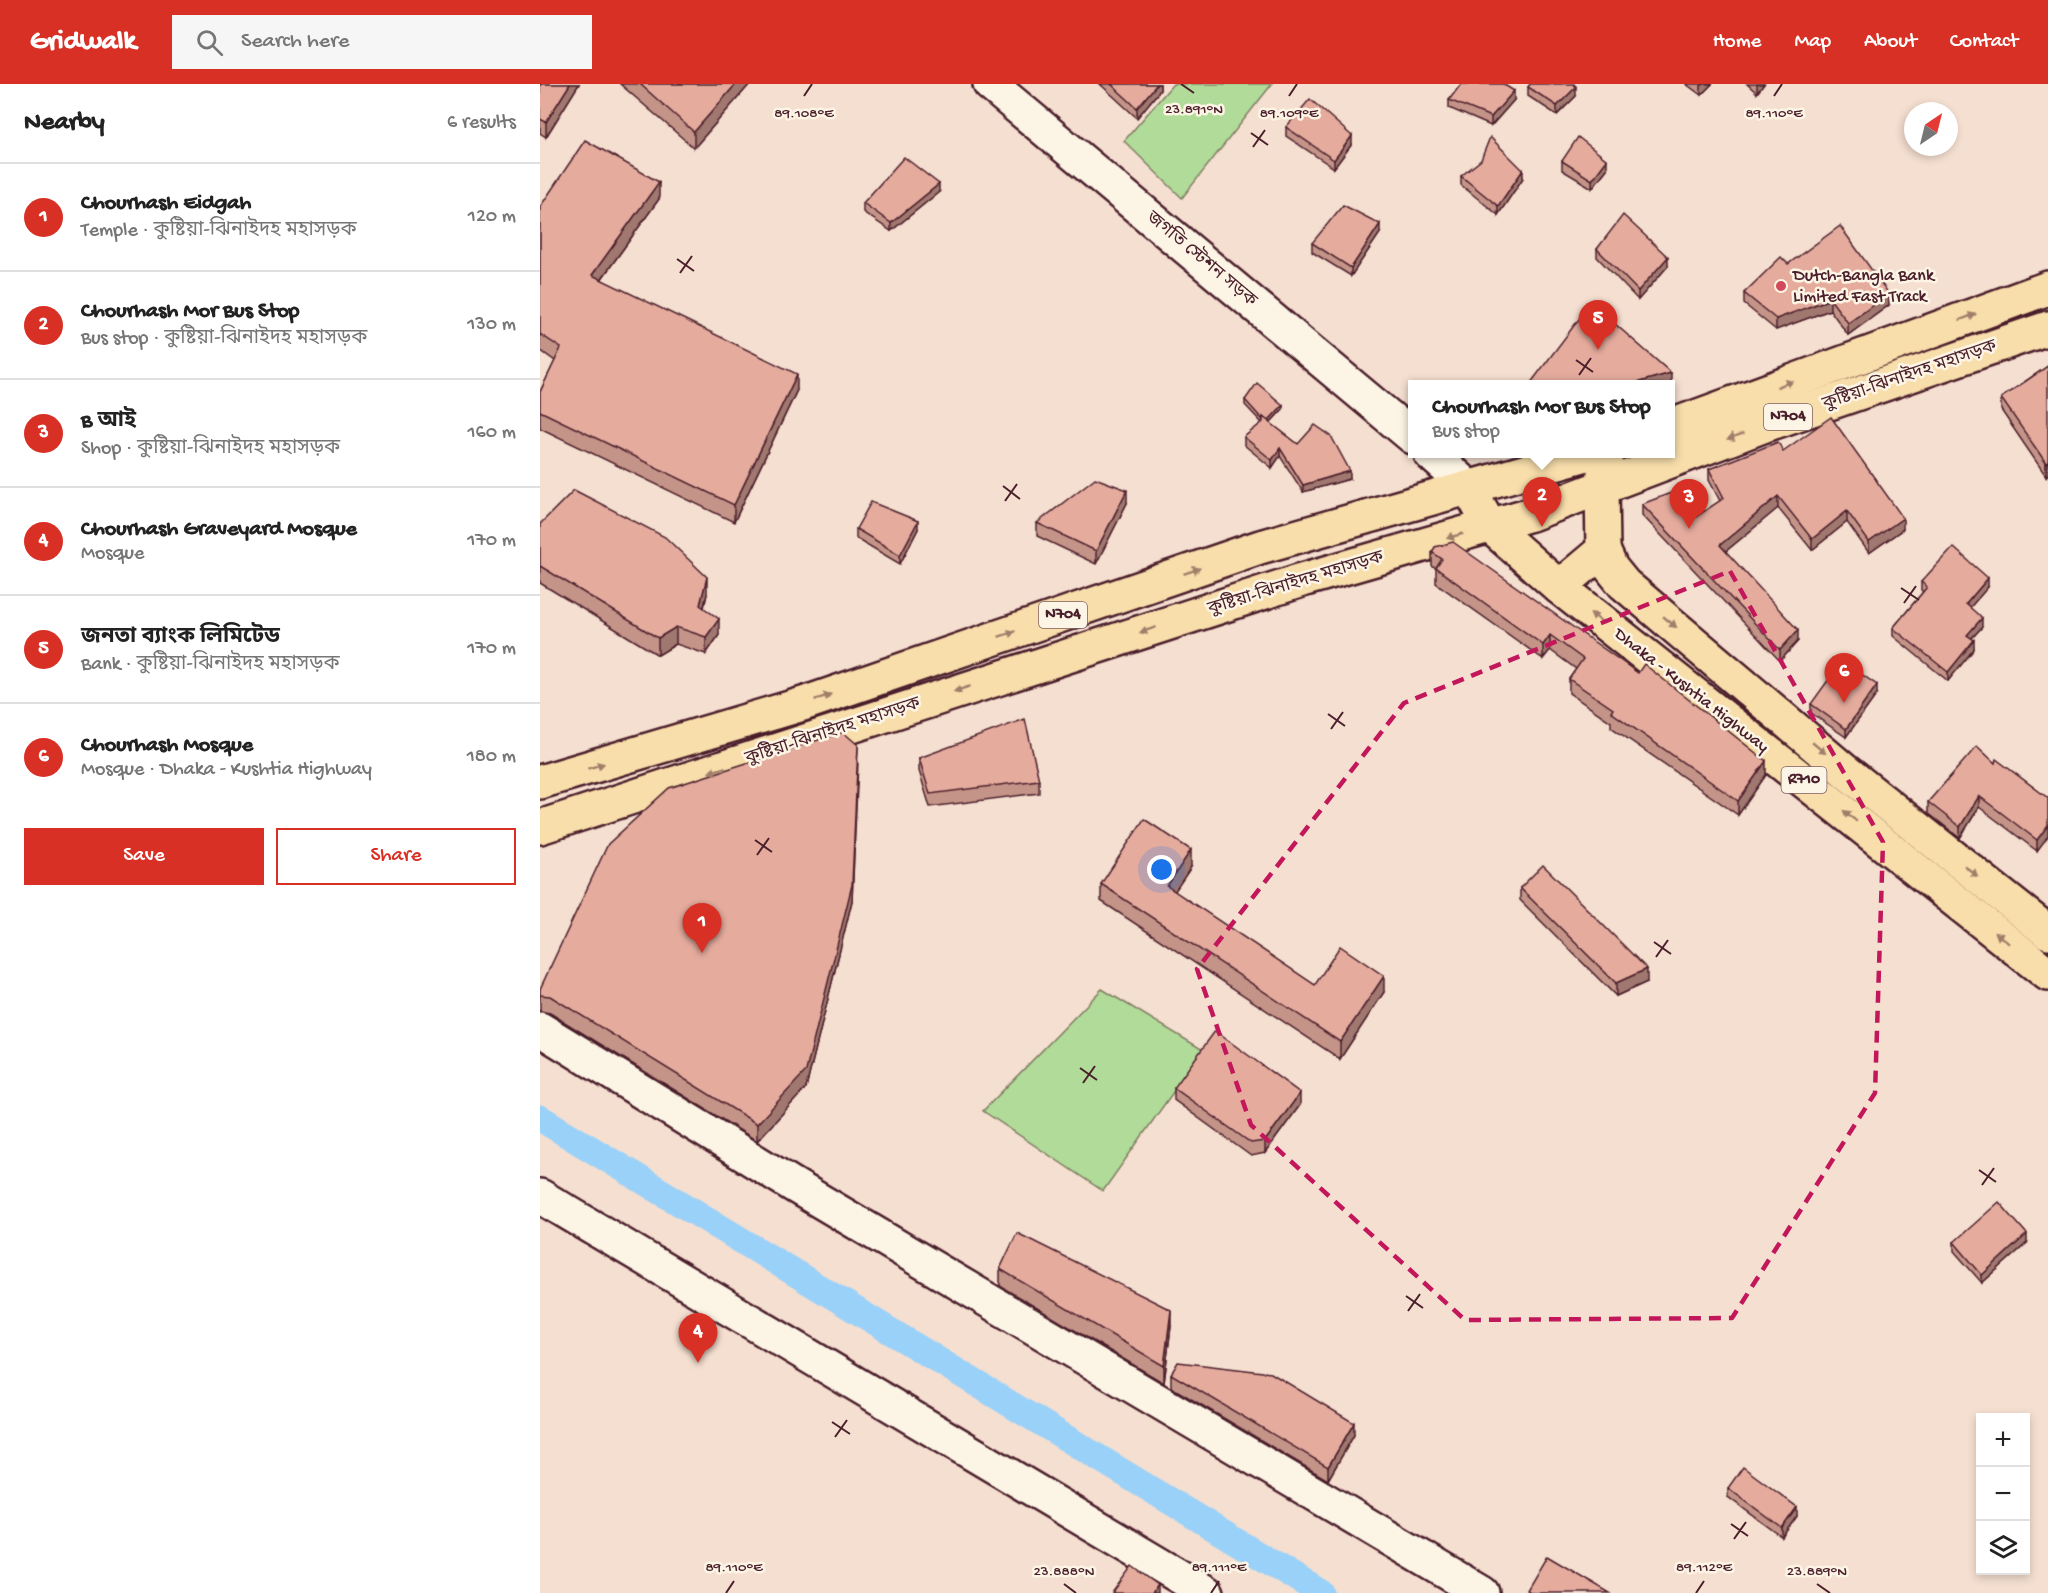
<!DOCTYPE html>
<meta charset="utf-8">
<style>
body{margin:0;font-family:"Gochi Hand","Noto Sans Bengali",sans-serif;background:#f6f6f6;color:#222}
.controls{position:absolute;right:18px;bottom:18px;display:grid;overflow:hidden;border-radius:0px;box-shadow:0 3px 9px #0003}
.controls button{width:54px;height:54px;display:grid;place-items:center;padding:0;border:0;border-bottom:2px solid #e0e0e0;background:#fff;color:#222;font:30px sans-serif}
.compass{position:absolute;left:1364px;top:18px;width:54px;height:54px;border-radius:50%;background:#fff;box-shadow:0 3px 9px #0003;rotate:35deg}
.you{position:absolute;left:622px;top:786px;width:21px;height:21px;margin:-15px;border:4px solid #fff;border-radius:50%;background:#1a73e8;box-shadow:0 0 0 9px #1a73e833}
.badge{display:grid;place-items:center;width:39px;height:39px;border-radius:50%;background:#d93025;color:#fff;font-size:20px;font-weight:700}
.pin{position:absolute;translate:-50% -50px;filter:drop-shadow(0 2px 3px #0008)}
.pin::after{content:'';position:absolute;top:32px;width:21px;height:18px;background:inherit;clip-path:polygon(0 0,100% 0,50% 100%)}
.popup{position:absolute;left:868px;top:296px;width:267px;height:78px;box-sizing:border-box;display:grid;place-content:center;border-radius:0px;background:#fff;filter:drop-shadow(0 2px 4px #0005);font-size:20px;white-space:nowrap;color:#767676}
.popup b{font-size:22px;color:#222}
.popup::after{content:'';position:absolute;left:50%;top:100%;margin-left:-12px;border:12px solid transparent;border-top-color:#fff}
.list{margin:0;padding:0;list-style:none}
h2{display:flex;justify-content:space-between;align-items:center;height:78px;margin:0;padding:0 24px;font-size:26px}
h2 small{font-size:20px;font-weight:400;color:#767676}
.list li{display:grid;grid-template-columns:39px 1fr auto;gap:18px;align-items:center;box-sizing:border-box;height:108px;padding:0 24px;border-top:2px solid #e0e0e0}
.list b{display:block;font-size:22px;white-space:nowrap}
.list p{margin:0;font-size:20px;white-space:nowrap;color:#767676}
.list em{font-size:20px;font-style:normal;color:#767676}
.actions{display:flex;gap:12px;padding:18px 24px}
.actions a{flex:1;padding:14px 0;border:2px solid #d93025;border-radius:0px;text-align:center;font-size:21px;color:#d93025}
.actions .main{background:#d93025;color:#fff}
.icon{flex:none;width:33px;height:33px;fill:none;stroke:currentColor;stroke-width:2;stroke-linecap:round;stroke-linejoin:round}
.map{position:relative;flex:none;width:1508px;height:1509px;overflow:hidden}
header{display:flex;align-items:center;gap:36px;box-sizing:border-box;height:84px;padding:0 30px;background:#d93025;color:#fff}
header strong{font-size:28px}
nav{display:flex;gap:33px;margin-inline-start:auto;font-size:21px}
.search{width:420px;height:54px;background:#f6f6f6;display:flex;align-items:center;gap:15px;box-sizing:border-box;padding:0 21px;border-radius:0px;color:#767676;font-size:22px}
main{display:flex}
aside{flex:1;background:#fff}
.map>svg:first-child{display:block}
.green{fill:#b1db99;stroke:#7e7d62;stroke-width:1.5}
.lines{fill:none;stroke-linecap:round;stroke-linejoin:round}
.canal{stroke:#9ad1f9;stroke-width:27}
.minor-casing{stroke:#4a1f2b;stroke-width:38}
.major-casing{stroke:#4a1f2b;stroke-width:38}
.highway-casing{stroke:#4a1f2b;stroke-width:38}
.minor{stroke:#fcf5e5;stroke-width:33}
.major{stroke:#f8deab;stroke-width:33}
.highway{stroke:#f8deab;stroke-width:33}
.wall{fill:#c59488;stroke:#4a1f2b;stroke-width:1.5}
.shaded-wall{fill:#a0786f;stroke:#4a1f2b;stroke-width:1.5}
.building{fill:#e5ac9e;stroke:#4a1f2b;stroke-width:1.5}
.oneway{fill:#a17e6b}
.marked{fill:none;stroke:#c2185b;stroke-width:4.5;stroke-dasharray:12 8;stroke-linejoin:round}
.ticks{fill:none;stroke:#4a1f2b;stroke-width:2}
.poi-dot{fill:#d1495b;stroke:#fcf5e5;stroke-width:2}
.labels{text-anchor:middle;dominant-baseline:central;stroke-width:5;stroke-linejoin:round;paint-order:stroke}
.shield{fill:#fcf5e5;stroke:#7f5f63;stroke-width:1.5}
.shield-label{font-size:16px;font-weight:bold;fill:#4a1f2b}
.street-label{font-size:18px;fill:#4a1f2b;stroke:#fcf5e5}
.poi-label{font-size:18px;fill:#4a1f2b;stroke:#fcf5e5;text-anchor:start}
.ticks-label{font-size:15px;text-anchor:middle;fill:#4a1f2b;stroke:#fcf5e5;stroke-width:5;stroke-linejoin:round;paint-order:stroke}
</style>
<header>
<strong>Gridwalk</strong>
<div class="search"><svg class="icon" aria-label="search" viewBox="0 0 24 24"><circle cx="10" cy="10" r="6"/><path d="M15 15l6 6"/></svg>Search here</div>
<nav><a>Home</a><a>Map</a><a>About</a><a>Contact</a></nav>
</header>
<main>
<aside>
<h2>Nearby<small>6 results</small></h2>
<ul class="list">
<li><span class="badge">1</span><div><b>Chourhash Eidgah</b><p>Temple · কুষ্টিয়া-ঝিনাইদহ মহাসড়ক</p></div><em>120 m</em></li>
<li><span class="badge">2</span><div><b>Chourhash Mor Bus Stop</b><p>Bus stop · কুষ্টিয়া-ঝিনাইদহ মহাসড়ক</p></div><em>130 m</em></li>
<li><span class="badge">3</span><div><b>B আই</b><p>Shop · কুষ্টিয়া-ঝিনাইদহ মহাসড়ক</p></div><em>160 m</em></li>
<li><span class="badge">4</span><div><b>Chourhash Graveyard Mosque</b><p>Mosque</p></div><em>170 m</em></li>
<li><span class="badge">5</span><div><b>জনতা ব্যাংক লিমিটেড</b><p>Bank · কুষ্টিয়া-ঝিনাইদহ মহাসড়ক</p></div><em>170 m</em></li>
<li><span class="badge">6</span><div><b>Chourhash Mosque</b><p>Mosque · Dhaka - Kushtia Highway</p></div><em>180 m</em></li>
</ul>
<div class="actions"><a class="main">Save</a><a>Share</a></div>
</aside>
<div class="map">
<svg width="1508" height="1509" viewBox="0 0 1508 1509">
<rect width="100%" height="100%" fill="#f5dfd0"/>
<filter id="ink" filterUnits="userSpaceOnUse"><feTurbulence type="fractalNoise" baseFrequency=".0167" numOctaves="2"/><feDisplacementMap in="SourceGraphic" scale="12" xChannelSelector="R" yChannelSelector="G"/><feConvolveMatrix kernelMatrix="1 2 1 2 8 2 1 2 1" color-interpolation-filters="sRGB"/></filter>
<g filter="url(#ink)">
<g class="green">
<polygon points="633,0 732,0 642,114 584,57"/>
<polygon points="562,905 663,966 563,1107 443,1027"/>
</g>
<g class="lines">
<polyline class="canal" points="0,1034 781,1509"/>
<g class="minor-casing">
<g id="minor">
<polyline points="450,0 873,353"/>
<polyline points="891,370 929,404"/>
<polyline points="0,945 255,1102 942,1509"/>
<polyline points="0,1112 667,1509"/>
</g>
</g>
<g class="major-casing">
<g id="major">
<polyline points="929,404 950,442 1019,503 1508,890"/>
<polyline points="1063,466 1071,484 1084,500 1305,687 1508,848"/>
<polyline points="1019,503 1063,466 1062,403 1067,370"/>
</g>
</g>
<g class="highway-casing">
<g id="highway">
<polyline points="1131,342 1508,204"/>
<polyline points="0,698 263,620 720,463 1047,370"/>
<polyline points="0,743 762,496 991,430 1225,341 1508,244"/>
</g>
</g>
<use href="#minor" class="minor"/>
<use href="#major" class="major"/>
<use href="#highway" class="highway"/>
</g>
<g class="wall">
<polygon points="0,0 39,0 6,53 0,49"/>
<polygon points="80,0 210,0 154,64"/>
<polygon points="560,0 620,0 620,6 597,34"/>
<polygon points="1146,0 1172,0 1161,11"/>
<polygon points="1207,0 1224,0 1217,9"/>
<polygon points="988,3 1036,12 1017,31 988,12"/>
<polygon points="909,16 974,16 951,42 909,24"/>
<polygon points="746,43 812,60 794,84 746,52"/>
<polygon points="1022,77 1067,85 1052,104 1022,86"/>
<polygon points="921,92 983,94 958,131 921,101"/>
<polygon points="399,108 351,147 323,128 323,119"/>
<polygon points="119,115 61,196 257,306 194,438 0,344 0,308 15,277 0,266 0,123"/>
<polygon points="840,149 811,192 772,168 772,159"/>
<polygon points="1057,165 1128,182 1098,216 1057,173"/>
<polygon points="1248,180 1349,221 1308,251 1290,226 1236,246 1204,220 1204,209"/>
<polygon points="1508,282 1506,392 1461,326 1461,314"/>
<polygon points="705,316 743,325 730,339 758,360 810,395 763,408 740,372 732,384 704,361 704,353 722,339 705,321"/>
<polygon points="1243,367 1363,445 1329,469 1307,438 1272,466 1238,424 1185,468 1258,557 1240,577 1102,431 1102,420 1154,434 1180,417 1169,396 1169,385"/>
<polygon points="587,419 556,480 497,452 497,439"/>
<polygon points="0,440 167,510 164,524 179,551 166,570 136,560 118,571 0,499"/>
<polygon points="316,445 378,445 360,480 316,454"/>
<polygon points="892,468 1226,691 1198,731 1071,643 1071,638 1029,609 1029,595 1036,585 1010,566 1003,575 896,499 896,485 892,482"/>
<polygon points="1381,498 1448,503 1430,523 1442,543 1432,554 1434,565 1408,597 1353,552 1353,544 1383,508 1381,506"/>
<polygon points="1337,610 1306,653 1271,629 1271,620"/>
<polygon points="379,674 499,696 499,709 390,723 379,687"/>
<polygon points="318,678 312,817 266,1004 217,1057 10,929 0,927 0,905"/>
<polygon points="1455,679 1508,714 1497,767 1439,723 1420,754 1388,729 1388,718"/>
<polygon points="651,783 634,807 775,901 844,908 800,975 561,817 561,800"/>
<polygon points="980,804 1107,898 1076,912 980,816"/>
<polygon points="634,1004 760,1021 725,1069 711,1072 634,1016"/>
<polygon points="1414,1158 1487,1159 1442,1199 1414,1167"/>
<polygon points="460,1185 631,1242 624,1299 460,1202"/>
<polygon points="631,1290 814,1351 788,1396 631,1303"/>
<polygon points="1188,1404 1257,1432 1242,1453 1188,1413"/>
</g>
<g class="shaded-wall">
<polygon points="30,0 39,0 6,53 6,38"/>
<polygon points="196,0 210,0 154,64 154,48"/>
<polygon points="617,0 620,0 620,6 597,34 597,24"/>
<polygon points="1164,0 1172,0 1161,11 1161,2"/>
<polygon points="1217,0 1224,0 1217,9"/>
<polygon points="1036,3 1036,12 1017,31 1017,22"/>
<polygon points="974,7 974,16 951,42 951,33"/>
<polygon points="812,52 812,60 794,84 794,76"/>
<polygon points="1067,76 1067,85 1052,104 1052,96"/>
<polygon points="983,86 983,94 958,131 958,122"/>
<polygon points="119,98 119,115 52,208 52,191"/>
<polygon points="399,100 399,108 351,147 351,139"/>
<polygon points="840,140 840,149 811,192 811,184"/>
<polygon points="1128,173 1128,182 1098,216 1098,207"/>
<polygon points="1349,210 1349,221 1308,251 1308,239"/>
<polygon points="1290,215 1290,226 1236,246 1236,235"/>
<polygon points="1131,289 1131,301 1131,300 1092,300"/>
<polygon points="257,290 257,306 194,438 194,421"/>
<polygon points="743,321 743,325 726,343 726,339"/>
<polygon points="740,364 740,372 732,384 732,376"/>
<polygon points="1508,378 1508,391 1506,392 1506,379"/>
<polygon points="810,387 810,395 763,408 763,401"/>
<polygon points="587,406 587,419 556,480 556,467"/>
<polygon points="1238,412 1238,424 1180,472 1180,461"/>
<polygon points="1307,427 1307,438 1272,466 1272,455"/>
<polygon points="1363,434 1363,445 1329,469 1329,458"/>
<polygon points="378,437 378,445 360,480 360,471"/>
<polygon points="167,493 167,510 160,538 160,521"/>
<polygon points="1448,494 1448,503 1426,528 1426,520"/>
<polygon points="1442,534 1442,543 1427,559 1427,551"/>
<polygon points="179,535 179,551 166,570 166,553"/>
<polygon points="136,543 136,560 118,571 118,554"/>
<polygon points="1258,546 1258,557 1240,577 1240,566"/>
<polygon points="1010,551 1010,566 1003,575 1003,561"/>
<polygon points="1434,556 1434,565 1408,597 1408,588"/>
<polygon points="1337,601 1337,610 1306,653 1306,645"/>
<polygon points="318,661 312,817 266,1004 217,1057 217,1040"/>
<polygon points="1226,677 1226,691 1198,731 1198,717"/>
<polygon points="1439,712 1439,723 1420,754 1420,743"/>
<polygon points="1508,741 1508,752 1497,767 1497,756"/>
<polygon points="651,766 651,783 627,819 627,802"/>
<polygon points="1107,885 1107,898 1076,912 1076,899"/>
<polygon points="844,892 844,908 800,975 800,958"/>
<polygon points="760,1009 760,1021 725,1069 725,1057"/>
<polygon points="1487,1150 1487,1159 1442,1199 1442,1191"/>
<polygon points="631,1226 631,1242 624,1299 624,1282"/>
<polygon points="814,1339 814,1351 788,1396 788,1383"/>
<polygon points="1257,1423 1257,1432 1242,1453 1242,1444"/>
<polygon points="618,1501 618,1509 612,1509"/>
</g>
<g class="building">
<polygon points="0,0 30,0 6,38 0,35"/>
<polygon points="100,0 196,0 154,48"/>
<polygon points="571,0 617,0 597,24"/>
<polygon points="921,0 963,0 974,7 951,33 909,16"/>
<polygon points="990,0 1034,0 1036,3 1017,22 988,3"/>
<polygon points="770,15 812,52 794,76 746,43"/>
<polygon points="950,53 983,86 958,122 921,92 941,76"/>
<polygon points="1038,53 1067,76 1052,96 1022,77"/>
<polygon points="45,56 119,98 52,191 257,290 194,421 0,327 0,308 21,264 0,250 0,123"/>
<polygon points="364,73 399,100 351,139 323,119"/>
<polygon points="803,121 840,140 811,184 772,159"/>
<polygon points="1083,131 1128,173 1098,207 1057,165"/>
<polygon points="1300,142 1349,210 1308,239 1290,215 1236,235 1204,209 1241,173 1248,180"/>
<polygon points="1051,219 1131,289 1092,300 990,300"/>
<polygon points="1508,282 1508,378 1506,379 1461,314"/>
<polygon points="717,299 743,321 728,337 723,333 723,336 705,316"/>
<polygon points="723,333 758,360 775,341 791,352 810,387 763,401 740,364 732,376 704,353 723,338"/>
<polygon points="1291,333 1363,434 1329,458 1307,427 1272,455 1238,412 1180,461 1258,546 1240,566 1102,420 1131,409 1154,434 1184,414 1169,385 1238,358 1243,367"/>
<polygon points="555,394 587,406 556,467 497,439"/>
<polygon points="34,406 125,453 167,493 160,521 179,535 166,553 136,543 118,554 0,482 0,440"/>
<polygon points="331,418 378,437 360,471 316,445"/>
<polygon points="913,458 1098,589 1104,580 1226,677 1198,717 1071,628 1073,625 1029,595 1043,575 1010,551 1003,561 896,484 902,475 892,468 895,463"/>
<polygon points="1413,463 1448,494 1426,520 1442,534 1427,551 1434,556 1408,588 1353,544 1387,503 1381,498"/>
<polygon points="1302,577 1337,601 1306,645 1271,620"/>
<polygon points="485,635 499,696 390,710 379,674"/>
<polygon points="303,648 318,661 312,801 266,987 217,1040 10,912 0,911 0,905 68,760 129,704"/>
<polygon points="1437,662 1455,679 1456,675 1508,714 1508,741 1497,756 1439,712 1420,743 1388,718"/>
<polygon points="604,735 651,766 627,802 775,901 800,862 844,892 800,958 561,800"/>
<polygon points="1003,781 1107,885 1076,899 980,804"/>
<polygon points="675,947 760,1009 725,1057 711,1059 634,1004"/>
<polygon points="1459,1118 1487,1150 1442,1191 1414,1158"/>
<polygon points="477,1149 631,1226 624,1282 460,1185"/>
<polygon points="638,1278 731,1289 814,1339 788,1383 631,1290"/>
<polygon points="1203,1383 1257,1423 1242,1444 1188,1404"/>
<polygon points="1007,1472 1070,1509 992,1509 987,1506"/>
<polygon points="592,1482 618,1501 612,1509 572,1509"/>
</g>
<defs><path id="oneway-solid" d="M-6-.8H1V-3.2L6.5 0L1 3.2V.8H-6Z" transform="scale(1.5)"/></defs>
<g class="oneway">
<use href="#oneway-solid" transform="translate(1428 233) rotate(-20)"/>
<use href="#oneway-solid" transform="translate(1245 300) rotate(-20)"/>
<use href="#oneway-solid" transform="translate(1195 353) rotate(159)"/>
<use href="#oneway-solid" transform="translate(915 452) rotate(164)"/>
<use href="#oneway-solid" transform="translate(652 487) rotate(-19)"/>
<use href="#oneway-solid" transform="translate(1057 534) rotate(-142)"/>
<use href="#oneway-solid" transform="translate(1130 538) rotate(40)"/>
<use href="#oneway-solid" transform="translate(608 546) rotate(162)"/>
<use href="#oneway-solid" transform="translate(467 550) rotate(-19)"/>
<use href="#oneway-solid" transform="translate(422 605) rotate(162)"/>
<use href="#oneway-solid" transform="translate(283 613) rotate(-19)"/>
<use href="#oneway-solid" transform="translate(1279 664) rotate(40)"/>
<use href="#oneway-solid" transform="translate(56 682) rotate(-17)"/>
<use href="#oneway-solid" transform="translate(177 686) rotate(162)"/>
<use href="#oneway-solid" transform="translate(1310 732) rotate(-141)"/>
<use href="#oneway-solid" transform="translate(1431 787) rotate(39)"/>
<use href="#oneway-solid" transform="translate(1462 854) rotate(-141)"/>
</g>
</g>
<path class="marked" d="M1190 487 1343 758 1335 1009 1192 1234 925 1236 711 1041 657 885 864 619Z"/>
<path class="ticks" d="M641 0 654 9M264 12 272 0M749 12 757 0M1234 12 1242 0M711 49 728 61M713 63 725 46M137 175 154 187M140 189 152 172M1036 276 1053 288M1039 291 1051 274M463 402 480 415M465 417 477 400M1361 504 1379 516M1364 519 1376 502M788 630 805 642M791 645 803 628M215 756 232 768M217 771 229 754M1114 858 1131 870M1116 873 1128 856M540 984 557 996M543 999 555 982M1439 1086 1456 1098M1442 1101 1454 1084M866 1212 883 1224M868 1227 880 1210M292 1338 310 1350M295 1353 307 1336M1191 1440 1208 1452M1194 1455 1206 1438M524 1500 536 1509M1277 1500 1290 1509M186 1509 194 1497M671 1509 679 1497M1156 1509 1164 1497"/>
<circle class="poi-dot" cx="1241" cy="202" r="6"/>
<g class="labels">
<g class="shield">
<rect x="1224" y="320" width="48" height="26" rx="4.5"/>
<rect x="499" y="518" width="48" height="26" rx="4.5"/>
<rect x="1241.5" y="683" width="45" height="26" rx="4.5"/>
</g>
<g class="shield-label">
<text x="1248" y="333">N704</text>
<text x="523" y="531">N704</text>
<text x="1264" y="696">R710</text>
</g>
<g class="street-label">
<text transform="translate(661 176) rotate(40)">জগতি স্টেশন সড়ক</text>
<text transform="translate(1370 292) rotate(-19)">কুষ্টিয়া-ঝিনাইদহ মহাসড়ক</text>
<text transform="translate(756 500) rotate(-17)">কুষ্টিয়া-ঝিনাইদহ মহাসড়ক</text>
<text transform="translate(1151 607) rotate(38)">Dhaka - Kushtia Highway</text>
<text transform="translate(293 648) rotate(-18)">কুষ্টিয়া-ঝিনাইদহ মহাসড়ক</text>
</g>
<g class="poi-label">
<text x="1253" y="192">Dutch-Bangla Bank<tspan x="1253" dy="21">Limited Fast Track</tspan></text>
</g>
</g>
<g class="ticks-label">
<text x="654" y="29">23.891°N</text>
<text x="264" y="33">89.108°E</text>
<text x="749" y="33">89.109°E</text>
<text x="1234" y="33">89.110°E</text>
<text x="194" y="1487">89.110°E</text>
<text x="679" y="1487">89.111°E</text>
<text x="1164" y="1487">89.112°E</text>
<text x="524" y="1491">23.888°N</text>
<text x="1277" y="1491">23.889°N</text>
</g>
</svg>
<div class="controls">
<button>+</button>
<button>−</button>
<button><svg class="icon" aria-label="layers" viewBox="0 0 24 24"><path d="M12 4l9 5-9 5-9-5zM3 14l9 5 9-5"/></svg></button>
</div>
<svg class="compass" viewBox="-18 -18 36 36"><path d="M0-13l5 13h-10z" fill="#e53935"/><path d="M0 13l5-13h-10z" fill="#767676"/></svg>
<div class="you"></div>
<div class="pin badge" style="left:162px;top:869px">1</div>
<div class="pin badge" style="left:1002px;top:443px">2</div>
<div class="popup"><b>Chourhash Mor Bus Stop</b>Bus stop</div>
<div class="pin badge" style="left:1149px;top:445px">3</div>
<div class="pin badge" style="left:158px;top:1279px">4</div>
<div class="pin badge" style="left:1058px;top:266px">5</div>
<div class="pin badge" style="left:1304px;top:619px">6</div>
</div>
</main>
